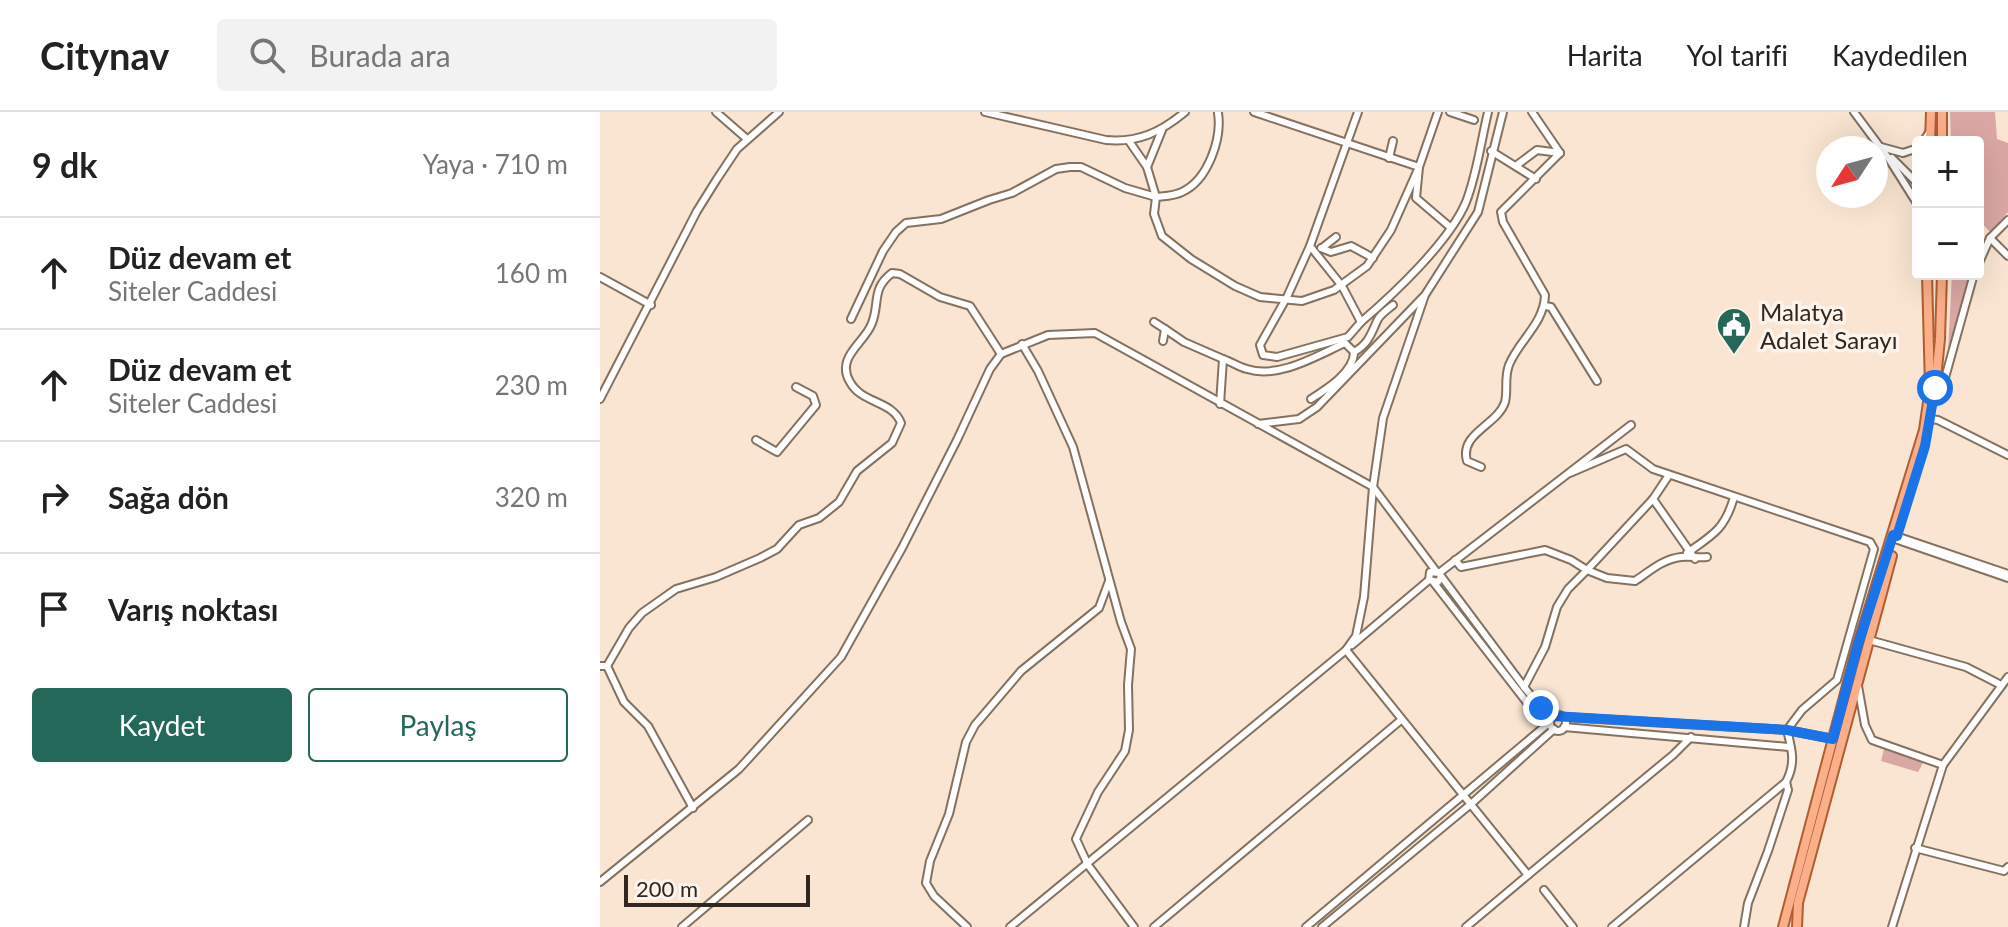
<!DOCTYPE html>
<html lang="tr">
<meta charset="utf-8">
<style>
body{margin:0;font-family:Lato,sans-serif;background:#f2f2f2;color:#222}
.controls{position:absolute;right:24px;top:24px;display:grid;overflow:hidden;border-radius:8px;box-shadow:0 8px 32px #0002}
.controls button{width:72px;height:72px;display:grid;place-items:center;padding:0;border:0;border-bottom:2px solid #e0e0e0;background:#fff;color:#222;font:40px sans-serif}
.compass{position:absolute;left:1216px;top:24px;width:72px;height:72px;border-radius:50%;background:#fff;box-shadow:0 8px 32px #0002;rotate:234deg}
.scale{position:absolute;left:24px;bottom:20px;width:186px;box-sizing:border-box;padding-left:8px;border:4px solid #2f2720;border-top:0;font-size:22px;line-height:28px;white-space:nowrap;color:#2f2720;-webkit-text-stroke:6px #fdf4ec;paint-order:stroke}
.stop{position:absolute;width:24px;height:24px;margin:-18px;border:6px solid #1a73e8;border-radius:50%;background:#fff}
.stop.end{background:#1a73e8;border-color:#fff;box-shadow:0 2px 8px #0008}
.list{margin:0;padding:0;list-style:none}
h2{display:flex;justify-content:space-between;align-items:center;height:104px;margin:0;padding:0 32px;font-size:34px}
h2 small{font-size:26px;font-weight:400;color:#767676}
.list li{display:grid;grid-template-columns:52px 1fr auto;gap:24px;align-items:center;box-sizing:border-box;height:112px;padding:0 32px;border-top:2px solid #e0e0e0}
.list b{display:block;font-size:30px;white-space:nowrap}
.list p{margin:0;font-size:26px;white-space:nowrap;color:#767676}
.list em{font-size:26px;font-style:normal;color:#767676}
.actions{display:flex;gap:16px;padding:24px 32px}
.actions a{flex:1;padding:18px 0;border:2px solid #24685a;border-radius:8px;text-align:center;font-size:28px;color:#24685a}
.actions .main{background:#24685a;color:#fff}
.icon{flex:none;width:44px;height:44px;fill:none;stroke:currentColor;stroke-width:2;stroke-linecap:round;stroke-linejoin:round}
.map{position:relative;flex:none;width:1408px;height:815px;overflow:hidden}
header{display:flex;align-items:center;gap:48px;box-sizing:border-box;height:112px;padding:0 40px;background:#fff;border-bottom:2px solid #e0e0e0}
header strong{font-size:38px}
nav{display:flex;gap:44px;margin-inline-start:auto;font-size:28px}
.search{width:560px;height:72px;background:#f2f2f2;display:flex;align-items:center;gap:20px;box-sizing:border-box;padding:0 28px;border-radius:8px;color:#767676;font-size:30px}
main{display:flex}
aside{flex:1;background:#fff}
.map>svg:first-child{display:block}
.green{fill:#daa7a4}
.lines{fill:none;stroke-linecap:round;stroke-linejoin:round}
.minor-casing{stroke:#847260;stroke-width:10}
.major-casing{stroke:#b05d32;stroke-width:12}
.minor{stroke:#fff;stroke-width:6}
.major{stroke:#faaf89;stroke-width:8}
.route{stroke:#1a73e8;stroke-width:10}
.labels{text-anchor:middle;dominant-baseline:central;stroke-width:7;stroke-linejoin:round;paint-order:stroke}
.poi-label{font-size:24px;fill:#2f2720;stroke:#fdf4ec;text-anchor:start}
</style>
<header>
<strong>Citynav</strong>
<div class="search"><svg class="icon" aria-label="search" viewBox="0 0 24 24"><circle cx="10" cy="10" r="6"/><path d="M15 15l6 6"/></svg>Burada ara</div>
<nav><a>Harita</a><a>Yol tarifi</a><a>Kaydedilen</a></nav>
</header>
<main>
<aside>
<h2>9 dk<small>Yaya · 710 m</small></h2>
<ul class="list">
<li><svg class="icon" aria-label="ahead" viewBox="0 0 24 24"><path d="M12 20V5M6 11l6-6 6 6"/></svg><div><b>Düz devam et</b><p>Siteler Caddesi</p></div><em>160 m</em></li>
<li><svg class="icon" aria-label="ahead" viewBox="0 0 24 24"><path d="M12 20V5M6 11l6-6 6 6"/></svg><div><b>Düz devam et</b><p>Siteler Caddesi</p></div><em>230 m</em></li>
<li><svg class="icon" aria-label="right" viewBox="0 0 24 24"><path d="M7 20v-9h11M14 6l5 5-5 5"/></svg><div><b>Sağa dön</b></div><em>320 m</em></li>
<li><svg class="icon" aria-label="arrive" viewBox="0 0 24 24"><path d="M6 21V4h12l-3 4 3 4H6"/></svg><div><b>Varış noktası</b></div></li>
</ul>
<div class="actions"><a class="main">Kaydet</a><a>Paylaş</a></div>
</aside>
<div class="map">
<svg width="1408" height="815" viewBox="0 0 1408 815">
<rect width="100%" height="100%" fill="#f9e5d1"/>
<g class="green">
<polygon points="1350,0 1395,0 1397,27 1408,31 1408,100 1390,120 1378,107 1378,30 1351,30"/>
<polygon points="1352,162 1371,162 1348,239"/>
<polygon points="1284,637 1324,649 1318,660 1281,649"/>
</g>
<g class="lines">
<g class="minor-casing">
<g id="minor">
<polyline points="116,0 147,27"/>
<path d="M385 0 506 28C538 31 561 20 585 0"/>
<polyline points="758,0 710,134 687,185 660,233 663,243 677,245 748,225 761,210"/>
<polyline points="838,0 819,55 816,86 850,115"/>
<polyline points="850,0 874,8"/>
<polyline points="932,0 960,41"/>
<polyline points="1254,0 1289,47 1318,93"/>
<path d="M618 1C622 27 608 68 582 80 574 84 565 84 556 85L554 102 562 124 591 147 635 174 660 185 702 189 734 178 767 154 791 118 819 55 654 0"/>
<polyline points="1323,30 1330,19"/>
<polyline points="1281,35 1303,41 1318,36"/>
<polyline points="891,39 936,67"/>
<polyline points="789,46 793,29"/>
<polyline points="1292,46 1318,72"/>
<polyline points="917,53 937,38 960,41"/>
<polyline points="547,55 562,18"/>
<polyline points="1390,126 1408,144"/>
<path d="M710 134 742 174 761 210C795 181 849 130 866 90 877 62 881 29 888 0"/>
<polyline points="721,136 731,140 751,134 773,146"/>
<polyline points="722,136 736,125"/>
<polyline points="1378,153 1390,126 1408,108"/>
<polyline points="0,165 51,193"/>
<polyline points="945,194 951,195 997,269"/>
<polyline points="251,207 283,139 296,120 306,111 341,107 389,88 412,81 456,57 470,55 481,55 525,76 556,85 547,55 529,29"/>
<polyline points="554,210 565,217"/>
<polyline points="563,229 565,217 584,230 623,247"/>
<polyline points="422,232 438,259 473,335 521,510 531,537 528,573 529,618 525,639 498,680 476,727 488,753 534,815"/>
<path d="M754 240C769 232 771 221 778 207 781 202 788 197 793 193"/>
<polyline points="0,287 97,99 117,67 137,37 179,0"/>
<polyline points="1333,289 1343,273 1374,162"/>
<path d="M620 292 623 247C632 250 639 255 647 257 679 267 716 244 745 231L754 240C754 260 727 277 711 287"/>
<polyline points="1331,307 1338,308 1408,343"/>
<polyline points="658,312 699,307 717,295 823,185"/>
<polyline points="156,328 177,340 216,293 213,284 196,275"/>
<path d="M881 355 867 349C859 321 898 313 905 290 908 278 904 266 909 253 919 228 944 212 945 183L903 110 901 100 960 41"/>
<polyline points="1069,363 1053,387 1095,447"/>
<polyline points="1293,423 1408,462"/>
<polyline points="1292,426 1408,466"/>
<path d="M1087 441C1113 423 1125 417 1134 385"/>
<polyline points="855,448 861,455 945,438 971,448 987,458 1053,387"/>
<polyline points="839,461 841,465 838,470 829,468 830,460 839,461 1031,313"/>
<polyline points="841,464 924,575 941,596 953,604"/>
<polyline points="834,471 939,606 950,608"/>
<polyline points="1269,528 1366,555 1401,573"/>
<polyline points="752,533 829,468"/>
<polyline points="746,538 756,524 764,485 773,375 783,306 825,183 878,100 903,0"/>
<path d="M0 554H7L29 516 42 501 76 477 116 465 160 446 177 437 199 413 219 406 239 390 257 359 292 331 301 311C292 288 262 292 250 270 235 245 265 231 272 211 280 191 271 177 292 161L300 162 340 185 370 194 401 242"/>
<polyline points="7,554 24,590 48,614 93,696"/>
<polyline points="1258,574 1265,613 1272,628 1343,653"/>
<path d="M924 575 945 535 957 495 968 477 987 458 1007 466 1035 469C1050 459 1063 447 1081 445 1090 444 1098 446 1107 445"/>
<circle cx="958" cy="611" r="8"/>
<polyline points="963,605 1187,618 1202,598 1237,568 1274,437 1270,430 1053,357 1026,337 970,361"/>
<polyline points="964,615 1189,635"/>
<polyline points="1315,736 1404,759 1408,755"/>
<polyline points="928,763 1073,643 1091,625"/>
<polyline points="0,770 139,657 241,545 302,436 357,328 390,257 401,242 448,223 495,221 773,375 836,459"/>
<polyline points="944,778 973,815"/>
<polyline points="82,815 208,708"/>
<polyline points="367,815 334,784 326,771 330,749 349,702 366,630 375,613 421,559 499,496 509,469"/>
<polyline points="410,815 746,538 928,763 866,815"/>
<polyline points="554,815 801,608"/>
<polyline points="706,815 950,610"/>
<polyline points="722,815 871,692 954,617"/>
<path d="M1012 815 1186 670C1196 651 1192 638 1187 618L1233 627"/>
<polyline points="1144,815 1148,791 1168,739 1188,678 1186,670"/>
<polyline points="1292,815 1343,653 1408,565"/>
</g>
</g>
<g class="major-casing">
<g id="major">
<polyline points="1342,0 1342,30"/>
<polyline points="1330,30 1331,0"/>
<polyline points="1335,277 1340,227 1342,162"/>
<polyline points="1183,815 1257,536 1324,318 1330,276 1327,162"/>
<polyline points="1197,815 1198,791 1292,444"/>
</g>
</g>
<use href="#minor" class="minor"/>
<use href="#major" class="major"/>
</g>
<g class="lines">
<polyline class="route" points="941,596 953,604 1187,618 1233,627 1257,536 1293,423 1297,424 1325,334 1335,276"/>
</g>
<defs>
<g id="civic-pin" transform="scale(1.8)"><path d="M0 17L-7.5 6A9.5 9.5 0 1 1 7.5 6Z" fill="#24685a" stroke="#fdf4ec"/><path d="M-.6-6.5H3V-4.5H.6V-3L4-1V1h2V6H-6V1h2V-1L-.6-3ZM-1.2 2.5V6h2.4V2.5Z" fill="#fff"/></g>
</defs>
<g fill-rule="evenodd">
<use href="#civic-pin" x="1134" y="213"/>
</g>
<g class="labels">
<g class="poi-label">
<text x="1160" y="199">Malatya<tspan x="1160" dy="28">Adalet Sarayı</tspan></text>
</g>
</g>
</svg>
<div class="controls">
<button>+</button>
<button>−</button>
</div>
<svg class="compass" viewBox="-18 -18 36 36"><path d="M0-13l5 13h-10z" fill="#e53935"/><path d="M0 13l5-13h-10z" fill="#767676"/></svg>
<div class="scale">200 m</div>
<div class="stop" style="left:1335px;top:276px"></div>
<div class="stop end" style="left:941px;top:596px"></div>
</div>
</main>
